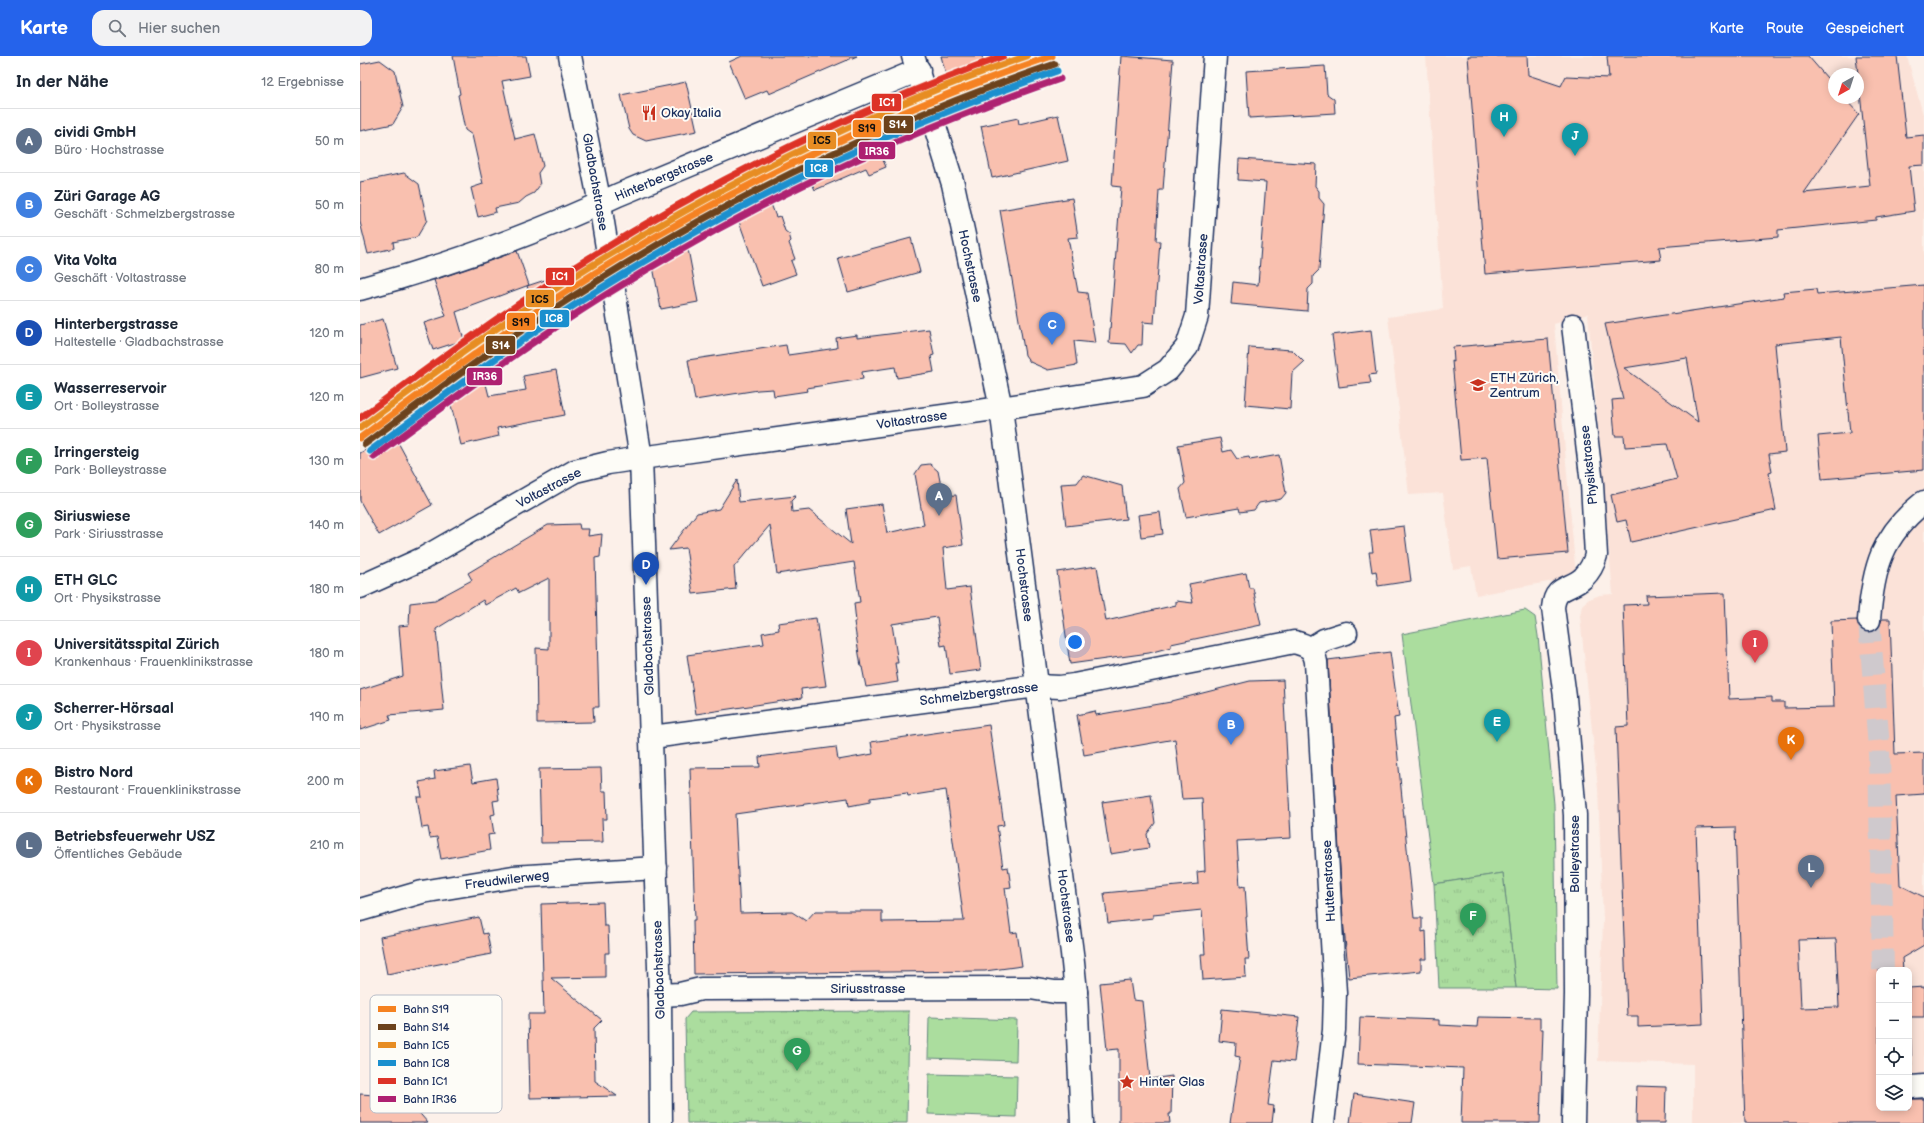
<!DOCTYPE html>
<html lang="de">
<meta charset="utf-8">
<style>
body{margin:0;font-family:"Balsamiq Sans",sans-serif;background:#f2f2f3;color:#1f2937}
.controls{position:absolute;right:12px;bottom:12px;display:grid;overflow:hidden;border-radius:8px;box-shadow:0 2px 10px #0003}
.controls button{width:36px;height:36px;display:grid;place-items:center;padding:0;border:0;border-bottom:1px solid #e0e1e3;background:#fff;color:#1f2937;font:20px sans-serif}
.compass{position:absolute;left:1468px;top:12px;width:36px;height:36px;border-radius:50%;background:#fff;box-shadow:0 2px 10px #0003;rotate:219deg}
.you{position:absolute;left:715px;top:586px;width:14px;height:14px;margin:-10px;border:3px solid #fff;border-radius:50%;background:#1a73e8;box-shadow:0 0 0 6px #1a73e833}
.badge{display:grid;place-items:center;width:26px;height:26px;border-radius:50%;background:#2563eb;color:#fff;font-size:13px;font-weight:700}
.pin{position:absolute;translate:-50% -33px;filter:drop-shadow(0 1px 2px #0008)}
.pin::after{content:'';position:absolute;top:21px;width:14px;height:12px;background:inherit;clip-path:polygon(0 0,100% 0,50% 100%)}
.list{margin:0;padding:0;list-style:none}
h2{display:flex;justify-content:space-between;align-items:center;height:52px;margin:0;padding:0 16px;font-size:17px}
h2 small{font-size:13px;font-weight:400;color:#747a83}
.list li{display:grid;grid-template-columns:26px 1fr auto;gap:12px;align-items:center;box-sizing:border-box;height:64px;padding:0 16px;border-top:1px solid #e0e1e3}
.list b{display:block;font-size:15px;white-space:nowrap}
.list p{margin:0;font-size:13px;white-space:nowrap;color:#747a83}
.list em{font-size:13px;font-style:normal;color:#747a83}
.icon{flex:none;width:22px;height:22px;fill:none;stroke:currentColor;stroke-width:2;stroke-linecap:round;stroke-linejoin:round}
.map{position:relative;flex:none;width:1564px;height:1067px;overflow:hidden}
header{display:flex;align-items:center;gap:24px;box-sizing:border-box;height:56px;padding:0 20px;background:#2563eb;color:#fff}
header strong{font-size:19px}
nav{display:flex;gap:22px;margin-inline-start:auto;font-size:14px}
.search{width:280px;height:36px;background:#f2f2f3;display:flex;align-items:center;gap:10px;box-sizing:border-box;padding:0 14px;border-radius:12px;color:#747a83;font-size:15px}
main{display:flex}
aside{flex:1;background:#fff}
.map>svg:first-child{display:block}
.built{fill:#fbe2d8;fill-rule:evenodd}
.grass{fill:#abdd9e;stroke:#63867e}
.park{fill:url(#park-tufts);stroke:#63867e}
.building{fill:#f9c0af;stroke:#1b2f5e;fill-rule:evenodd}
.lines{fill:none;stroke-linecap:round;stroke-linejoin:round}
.minor-tunnel{stroke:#cfc9cd;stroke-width:22;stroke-dasharray:22 11;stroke-linecap:butt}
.minor-casing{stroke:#1b2f5e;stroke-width:25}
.minor{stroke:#fdfcf7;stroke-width:22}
.rail-1-casing{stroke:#fdfcf7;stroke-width:10}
.rail-2-casing{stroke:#fdfcf7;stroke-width:10}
.rail-3-casing{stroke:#fdfcf7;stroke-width:10}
.rail-4-casing{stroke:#fdfcf7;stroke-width:10}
.rail-5-casing{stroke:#fdfcf7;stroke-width:10}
.rail-6-casing{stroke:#fdfcf7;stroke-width:10}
.rail-1{stroke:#f58220;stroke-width:7}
.rail-2{stroke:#6c421b;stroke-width:7}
.rail-3{stroke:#e78d23;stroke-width:7}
.rail-4{stroke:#1a8fce;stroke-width:7}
.rail-5{stroke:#dd3327;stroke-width:7}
.rail-6{stroke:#ae2071;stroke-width:7}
.labels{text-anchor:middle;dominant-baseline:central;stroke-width:4;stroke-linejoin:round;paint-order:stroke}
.poi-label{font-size:13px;fill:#1b2f5e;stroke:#fdfcf7;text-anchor:start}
.street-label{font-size:13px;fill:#1b2f5e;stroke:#fdfcf7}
.key{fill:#fdfcf7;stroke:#b9bec9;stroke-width:1}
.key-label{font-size:11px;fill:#1b2f5e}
.line-badge{stroke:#fdfcf7;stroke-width:1.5}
.badge-label{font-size:11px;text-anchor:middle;font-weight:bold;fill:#fff}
.pale-badge-label{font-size:11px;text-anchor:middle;font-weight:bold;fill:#111}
</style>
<header>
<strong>Karte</strong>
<div class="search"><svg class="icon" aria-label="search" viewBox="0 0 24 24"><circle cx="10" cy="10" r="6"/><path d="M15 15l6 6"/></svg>Hier suchen</div>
<nav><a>Karte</a><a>Route</a><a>Gespeichert</a></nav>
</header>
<main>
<aside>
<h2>In der Nähe<small>12 Ergebnisse</small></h2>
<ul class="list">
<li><span class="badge" style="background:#5c6f8a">A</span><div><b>cividi GmbH</b><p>Büro · Hochstrasse</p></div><em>50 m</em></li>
<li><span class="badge" style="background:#3f7fe0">B</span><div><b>Züri Garage AG</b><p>Geschäft · Schmelzbergstrasse</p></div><em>50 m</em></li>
<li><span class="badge" style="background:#3f7fe0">C</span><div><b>Vita Volta</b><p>Geschäft · Voltastrasse</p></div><em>80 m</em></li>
<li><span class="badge" style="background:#1a4fb4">D</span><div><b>Hinterbergstrasse</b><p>Haltestelle · Gladbachstrasse</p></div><em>120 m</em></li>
<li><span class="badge" style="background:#0f9aa8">E</span><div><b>Wasserreservoir</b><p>Ort · Bolleystrasse</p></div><em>120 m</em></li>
<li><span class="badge" style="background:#2e9e5b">F</span><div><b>Irringersteig</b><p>Park · Bolleystrasse</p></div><em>130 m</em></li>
<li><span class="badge" style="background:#2e9e5b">G</span><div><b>Siriuswiese</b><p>Park · Siriusstrasse</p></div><em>140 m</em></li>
<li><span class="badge" style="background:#0f9aa8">H</span><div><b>ETH GLC</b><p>Ort · Physikstrasse</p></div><em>180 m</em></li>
<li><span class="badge" style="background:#e0444e">I</span><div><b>Universitätsspital Zürich</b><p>Krankenhaus · Frauenklinikstrasse</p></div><em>180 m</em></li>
<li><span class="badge" style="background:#0f9aa8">J</span><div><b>Scherrer-Hörsaal</b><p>Ort · Physikstrasse</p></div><em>190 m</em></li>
<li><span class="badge" style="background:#e8710a">K</span><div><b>Bistro Nord</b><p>Restaurant · Frauenklinikstrasse</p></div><em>200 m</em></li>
<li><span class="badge" style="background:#5c6f8a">L</span><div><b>Betriebsfeuerwehr USZ</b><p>Öffentliches Gebäude</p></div><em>210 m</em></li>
</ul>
</aside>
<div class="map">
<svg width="1564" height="1067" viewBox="0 0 1564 1067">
<defs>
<pattern id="park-tufts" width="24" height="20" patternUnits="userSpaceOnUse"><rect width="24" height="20" fill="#abdd9e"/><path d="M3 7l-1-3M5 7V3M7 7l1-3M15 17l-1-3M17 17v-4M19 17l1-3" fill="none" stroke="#93be8a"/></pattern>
</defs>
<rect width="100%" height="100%" fill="#fcf0e9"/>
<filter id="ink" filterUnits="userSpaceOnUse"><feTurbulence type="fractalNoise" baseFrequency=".025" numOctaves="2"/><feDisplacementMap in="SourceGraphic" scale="8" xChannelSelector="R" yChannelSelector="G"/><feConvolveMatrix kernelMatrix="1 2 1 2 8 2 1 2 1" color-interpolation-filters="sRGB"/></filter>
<g filter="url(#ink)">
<path class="built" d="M1066 0H1547L1564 62V1067H1333V1008L1238 1005 1243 864 1238 732 1220 560 1222 549 1229 543 1240 539 1253 538 1228 258 1194 268 1216 521 1116 539 1111 510 1093 513 1083 437 1049 439 1028 261 1083 253ZM1474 18H1498V42H1474ZM1519 914H1549V1052H1519Z"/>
<g class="grass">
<polygon points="1165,554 1175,561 1178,580 1194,748 1197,933 1156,932 1143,817 1074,828 1042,578"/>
<polygon points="569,961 657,964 656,1005 568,1002"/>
<polygon points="569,1018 657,1020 656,1061 568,1058"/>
</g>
<g class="park">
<polygon points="1143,817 1156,932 1079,932 1074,828"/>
<polygon points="549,955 547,1067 327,1067 325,963 331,956"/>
</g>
<g class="building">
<polygon points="93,0 166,0 170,20 142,25 155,83 175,78 183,110 178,117 180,129 174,137 166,141 159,147 135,152 136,156 118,161 111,132 123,128 112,79 105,74 98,39 100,38"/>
<polygon points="382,0 497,0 409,38 407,34 385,43 369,6"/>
<polygon points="581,0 622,0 629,28 590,34"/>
<polygon points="761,0 813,4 803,134 799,134 796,185 800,185 794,267 783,266 782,289 778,289 772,297 766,288 749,287 761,131 752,130"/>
<polygon points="1108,0 1167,0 1168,19 1201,30 1206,20 1249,22 1247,0 1448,0 1474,30 1474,42 1484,42 1499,58 1444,137 1510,130 1496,0 1537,0 1546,81 1564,79 1564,109 1549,110 1554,155 1516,161 1516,164 1418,174 1418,181 1299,191 1301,204 1125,218"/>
<polygon points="20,4 35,15 43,51 33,68 0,75 0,8"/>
<polygon points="965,10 967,38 974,43 975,57 889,62 886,15"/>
<polygon points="326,26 337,75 286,85 273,79 269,73 261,39"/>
<polygon points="698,59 708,105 632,122 621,70 658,62 659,68"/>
<polygon points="508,68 526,111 509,118 506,112 455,134 439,98"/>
<polygon points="879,103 956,108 955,130 959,135 959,142 964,148 959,214 953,220 953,228 948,233 947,255 871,248 873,226 898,229 906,126 878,124"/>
<polygon points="44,117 59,128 67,164 57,181 33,186 34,192 8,198 0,166 0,126"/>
<polygon points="712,142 718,181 708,182 718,236 727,237 735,287 714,285 717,309 688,314 670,306 665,299 640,154"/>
<polygon points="411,148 416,161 420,160 425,175 429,178 431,185 429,187 435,203 431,205 436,218 402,230 377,160"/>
<polygon points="551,182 560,216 488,236 478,202"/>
<polygon points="328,193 338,246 301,253 291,200"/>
<polygon points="157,195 169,229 96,256 104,284 73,294 64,267 86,260 74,224"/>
<polygon points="194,221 204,251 177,260 167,230"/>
<path d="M1564 229V414L1462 423 1458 380 1490 377 1481 281 1415 288 1425 396 1409 398 1412 416 1409 417 1416 454 1271 486 1266 464 1257 466 1251 439 1317 423 1307 388 1265 391 1264 380H1255L1252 344 1263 343 1245 268 1424 241 1423 236 1456 233 1457 238ZM1327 302 1338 366 1264 312Z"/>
<polygon points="23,263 37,312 0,322 0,269"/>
<polygon points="569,273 574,299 571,300 574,316 537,322 535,311 502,316 503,323 447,332 448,335 414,340 413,333 398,334 335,344 328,304 426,289 428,299 477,292 476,282 497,279 497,282"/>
<polygon points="1011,274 1016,318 1009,319 1011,327 979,331 972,279"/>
<polygon points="1188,283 1208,497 1137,503 1127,402 1101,404 1092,305 1094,306 1093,291"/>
<polygon points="889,291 932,294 944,306 932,317 930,353 885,349"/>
<polygon points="196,314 205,359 137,372 139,380 101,389 87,333 125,324 129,340 166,334 163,320"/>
<polygon points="34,379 72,449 19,479 0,445 0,397"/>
<polygon points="860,382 863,396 871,394 877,403 889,401 890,404 919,399 926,437 921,443 899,447 894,454 880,456 879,452 826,461 820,433 825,427 818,389"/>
<polygon points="570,408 578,415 583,440 596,439 603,489 583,492 587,534 610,531 621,614 590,618 586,589 581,590 577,561 532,568 538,607 535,607 538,626 506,631 502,611 501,611 494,566 496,566 494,547 500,546 494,506 417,518 410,469 374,511 376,533 333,538 326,492 309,494 337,457 359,453 377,424 379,446 436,440 431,445 432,456 449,454 491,488 486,453 522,448 527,477 564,469 555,418 561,409"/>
<polygon points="723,419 762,430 766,463 706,470 701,428 717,427"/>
<polygon points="800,456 803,478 781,481 778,459"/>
<polygon points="219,468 220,473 229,473 228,480 242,478 240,501 235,502 239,651 233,651 234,666 177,667 176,592 189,593 189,522 159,537 156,532 125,549 123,544 76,573 84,654 29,659 31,664 0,674 0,634 43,620 39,570 49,569 50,547 75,544 112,524 108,517 188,469"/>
<polygon points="1044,470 1051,525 1018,530 1016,515 1012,516 1009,496 1013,496 1010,474"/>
<polygon points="737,510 746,565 816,549 816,545 833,547 829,528 886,517 889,532 893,532 901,569 811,588 811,591 789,597 710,608 697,516"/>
<path d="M1365 537 1369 643 1412 641V646H1424V652L1474 651 1471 565 1497 564 1498 570 1501 574 1508 576 1515 575 1519 572 1522 563H1530L1535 698 1564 697V738L1536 740 1540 829 1564 841V889L1542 902 1543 914H1519V1052H1549V1043H1564V1067H1385L1375 771 1336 772 1343 968 1278 971V960H1267L1256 671 1268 670 1263 549 1287 548 1286 540ZM1476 883 1479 951 1441 952 1438 884Z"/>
<polygon points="456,562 466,630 441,633 442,642 336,658 327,599 404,588 402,577 419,574 418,567"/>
<polygon points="1030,596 1039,661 1034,662 1054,862 1062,862 1062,876 1066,875 1067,903 1061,903 1061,915 989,922 983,863 968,604"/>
<polygon points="923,624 931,782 877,785 880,831 885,830 887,861 886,861 889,903 885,903 886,921 843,924 841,898 845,898 842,854 793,859 793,862 748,867 744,837 838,828 837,816 845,815 842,742 822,743 815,683 724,699 717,659 735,655 736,659 811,646 811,645 890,625"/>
<path d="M629 669 644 769 637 770 643 812 648 811 651 831 645 832 651 877 657 876 662 910 625 915 334 918 333 864H335L330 712 400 711 399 701 476 691 478 704 513 698 511 686ZM586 734 604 865 522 866V855H455L446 865 432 856 380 857 375 758 488 742 489 750 510 746V742L547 737 548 740Z"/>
<polygon points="110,710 113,726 136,722 139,744 133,745 135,758 131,759 134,778 128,779 130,794 81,803 77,781 70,782 68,771 62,772 57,741 62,741 59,726 75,723 74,715"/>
<polygon points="241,712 242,735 246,735 247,763 242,763 243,786 181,787 179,713"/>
<polygon points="791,739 795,767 787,778 789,792 750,798 742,746"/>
<polygon points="243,846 244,870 248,870 249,897 245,897 245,921 191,922 242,964 234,972 235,1025 257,1040 170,1042 168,958 184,958 181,848"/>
<polygon points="119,861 123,878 127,877 131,898 27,918 20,881"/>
<polygon points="770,924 773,944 782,945 790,1023 812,1020 811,1058 809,1058 810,1067 759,1067 759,993 747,994 740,927"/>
<polygon points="1564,931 1564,961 1550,961 1552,1018 1549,1019 1549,932"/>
<polygon points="862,953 939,961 934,1006 914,1004 908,1049 914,1050 912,1067 870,1067 880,1001 875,1000 876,987 859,985"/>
<polygon points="1000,961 1079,964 1079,969 1117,971 1118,961 1180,962 1180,973 1183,973 1180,1067 1101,1067 1103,1012 998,1008"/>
<polygon points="1277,1030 1306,1031 1305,1067 1276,1067"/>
<polygon points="42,1037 68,1067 0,1067 0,1038 15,1039"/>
<polygon points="994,1038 1055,1047 1052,1067 990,1067"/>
</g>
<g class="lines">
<polyline class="minor-tunnel" points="1509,564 1519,692 1523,914"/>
<g class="minor-casing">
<g id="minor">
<polyline points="210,0 240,148 281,402 300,939 301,1067"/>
<polyline points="553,0 593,128 641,352 712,897 716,936 722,1067"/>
<path d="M0 233C89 209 175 178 258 139L559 14"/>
<polyline points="0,531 62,503 215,415 248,407 281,402 641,352 783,330 808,314 827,291 837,260 855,0"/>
<path d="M1509 564C1513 512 1522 479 1564 446"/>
<polyline points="951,592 964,584 986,577"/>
<path d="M292 681 677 630 700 631 714 629 934 586C946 589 954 592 956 606L975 937 974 974 963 1067"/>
<polyline points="0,854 62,836 153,821 296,812"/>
<polyline points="300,939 320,938 341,933 670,932 695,936 716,936"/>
<polyline points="1552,1031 1564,1030"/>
<path d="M1213 1067 1216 938 1215 759 1205 641 1193 552C1195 529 1210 534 1223 522 1229 516 1234 507 1236 499L1232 428 1213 269"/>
</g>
</g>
<use href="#minor" class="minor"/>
<g class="rail-1-casing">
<path id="rail-1" d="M0 382C77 325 154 268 235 217 378 128 533 54 692 0"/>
</g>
<g class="rail-2-casing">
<path id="rail-2" d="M5 388C81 331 158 274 239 224 382 135 536 62 695 8"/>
</g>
<g class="rail-3-casing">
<path id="rail-3" d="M0 372C66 323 132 274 201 229 343 138 508 54 667 0"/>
</g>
<g class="rail-4-casing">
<path id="rail-4" d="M10 395C86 338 162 281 243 231 385 142 539 69 697 15"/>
</g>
<g class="rail-5-casing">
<path id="rail-5" d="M0 362C74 307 148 253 226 204 356 122 498 53 643 0"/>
</g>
<g class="rail-6-casing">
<path id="rail-6" d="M14 401C90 345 167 288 247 238 389 149 542 77 700 23"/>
</g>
<use href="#rail-1" class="rail-1"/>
<use href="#rail-2" class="rail-2"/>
<use href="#rail-3" class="rail-3"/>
<use href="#rail-4" class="rail-4"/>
<use href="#rail-5" class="rail-5"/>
<use href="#rail-6" class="rail-6"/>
</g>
</g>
<defs>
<g id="restaurant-bare" transform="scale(1.2)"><path d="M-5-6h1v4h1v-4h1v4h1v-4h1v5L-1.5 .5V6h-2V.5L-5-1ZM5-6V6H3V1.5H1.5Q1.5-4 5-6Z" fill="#c8321e" stroke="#fdfcf7" stroke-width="2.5" paint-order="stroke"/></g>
<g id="university-bare" transform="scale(1.2)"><path d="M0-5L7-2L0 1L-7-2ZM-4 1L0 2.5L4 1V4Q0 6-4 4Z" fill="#c8321e" stroke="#fdfcf7" stroke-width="2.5" paint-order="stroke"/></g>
<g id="sight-bare" transform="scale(1.2)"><path d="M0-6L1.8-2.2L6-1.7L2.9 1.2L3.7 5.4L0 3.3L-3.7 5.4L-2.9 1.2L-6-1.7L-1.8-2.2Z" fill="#c8321e" stroke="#fdfcf7" stroke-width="2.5" paint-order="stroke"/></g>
</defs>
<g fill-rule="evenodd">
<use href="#restaurant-bare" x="289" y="57"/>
<use href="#university-bare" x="1118" y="329"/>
<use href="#sight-bare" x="767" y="1026"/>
</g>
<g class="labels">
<g class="poi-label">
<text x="301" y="57">Okay Italia</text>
<text x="1130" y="322">ETH Zürich,<tspan x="1130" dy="15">Zentrum</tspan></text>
<text x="779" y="1026">Hinter Glas</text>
</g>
<g class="street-label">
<text transform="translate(304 121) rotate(-23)">Hinterbergstrasse</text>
<text transform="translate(235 126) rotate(80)">Gladbachstrasse</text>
<text transform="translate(610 210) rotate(78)">Hochstrasse</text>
<text transform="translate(841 213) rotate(-86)">Voltastrasse</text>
<text transform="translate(552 364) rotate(-8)">Voltastrasse</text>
<text transform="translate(1229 409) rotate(-96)">Physikstrasse</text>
<text transform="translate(189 432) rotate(-28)">Voltastrasse</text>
<text transform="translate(664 529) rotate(83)">Hochstrasse</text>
<text transform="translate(288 590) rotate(-92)">Gladbachstrasse</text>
<text transform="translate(619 638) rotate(-7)">Schmelzbergstrasse</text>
<text transform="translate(1215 798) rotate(-90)">Bolleystrasse</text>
<text transform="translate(147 824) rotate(-7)">Freudwilerweg</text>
<text transform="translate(969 825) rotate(-93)">Huttenstrasse</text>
<text transform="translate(706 850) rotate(83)">Hochstrasse</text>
<text transform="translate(299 914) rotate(-92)">Gladbachstrasse</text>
<text x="508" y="933">Siriusstrasse</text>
</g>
</g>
<rect x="10" y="939" width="132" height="118" rx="6" class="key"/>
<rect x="18" y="950" width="18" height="6" fill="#f58220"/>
<rect x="18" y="968" width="18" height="6" fill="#6c421b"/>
<rect x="18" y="986" width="18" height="6" fill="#e78d23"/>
<rect x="18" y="1004" width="18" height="6" fill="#1a8fce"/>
<rect x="18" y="1022" width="18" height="6" fill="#dd3327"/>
<rect x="18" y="1040" width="18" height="6" fill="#ae2071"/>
<g class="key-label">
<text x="43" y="957">Bahn S19</text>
<text x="43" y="975">Bahn S14</text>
<text x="43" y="993">Bahn IC5</text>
<text x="43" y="1011">Bahn IC8</text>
<text x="43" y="1029">Bahn IC1</text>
<text x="43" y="1047">Bahn IR36</text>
</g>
<g class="line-badge">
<rect x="511" y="37" width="31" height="19" rx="4" fill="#dd3327"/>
<rect x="523" y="59" width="31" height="19" rx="4" fill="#6c421b"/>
<rect x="492" y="63" width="30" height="19" rx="4" fill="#f58220"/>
<rect x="447" y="75" width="30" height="19" rx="4" fill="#e78d23"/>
<rect x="498" y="85" width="38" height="19" rx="4" fill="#ae2071"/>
<rect x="444" y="103" width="30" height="19" rx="4" fill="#1a8fce"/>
<rect x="185" y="211" width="30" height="19" rx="4" fill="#dd3327"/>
<rect x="165" y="233" width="30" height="19" rx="4" fill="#e78d23"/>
<rect x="179" y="253" width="31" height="19" rx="4" fill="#1a8fce"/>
<rect x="146" y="256" width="30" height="19" rx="4" fill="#f58220"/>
<rect x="125" y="279" width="31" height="20" rx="4" fill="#6c421b"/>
<rect x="106" y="311" width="37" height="19" rx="4" fill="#ae2071"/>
</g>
<g class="badge-label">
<text x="527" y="50">IC1</text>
<text x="538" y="72">S14</text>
<text x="517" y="99">IR36</text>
<text x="459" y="116">IC8</text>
<text x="200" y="224">IC1</text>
<text x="194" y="266">IC8</text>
<text x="141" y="293">S14</text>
<text x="125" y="324">IR36</text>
</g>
<g class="pale-badge-label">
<text x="507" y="76">S19</text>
<text x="462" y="88">IC5</text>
<text x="180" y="247">IC5</text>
<text x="161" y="270">S19</text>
</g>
</svg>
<div class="controls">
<button>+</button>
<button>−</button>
<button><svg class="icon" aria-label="locate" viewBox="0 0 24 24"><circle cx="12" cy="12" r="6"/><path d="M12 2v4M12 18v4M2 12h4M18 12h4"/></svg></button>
<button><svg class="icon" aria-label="layers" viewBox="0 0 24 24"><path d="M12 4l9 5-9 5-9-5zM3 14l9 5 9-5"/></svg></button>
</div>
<svg class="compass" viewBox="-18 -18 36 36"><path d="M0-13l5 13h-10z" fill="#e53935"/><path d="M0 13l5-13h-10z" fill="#747a83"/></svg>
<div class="you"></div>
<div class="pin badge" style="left:579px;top:460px;background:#5c6f8a">A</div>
<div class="pin badge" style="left:871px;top:689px;background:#3f7fe0">B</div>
<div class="pin badge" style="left:692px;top:289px;background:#3f7fe0">C</div>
<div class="pin badge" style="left:286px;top:529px;background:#1a4fb4">D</div>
<div class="pin badge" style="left:1137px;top:686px;background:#0f9aa8">E</div>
<div class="pin badge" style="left:1113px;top:880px;background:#2e9e5b">F</div>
<div class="pin badge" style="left:437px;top:1015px;background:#2e9e5b">G</div>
<div class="pin badge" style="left:1144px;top:81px;background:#0f9aa8">H</div>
<div class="pin badge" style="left:1395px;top:607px;background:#e0444e">I</div>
<div class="pin badge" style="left:1215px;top:100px;background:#0f9aa8">J</div>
<div class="pin badge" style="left:1431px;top:704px;background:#e8710a">K</div>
<div class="pin badge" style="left:1451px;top:832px;background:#5c6f8a">L</div>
</div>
</main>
